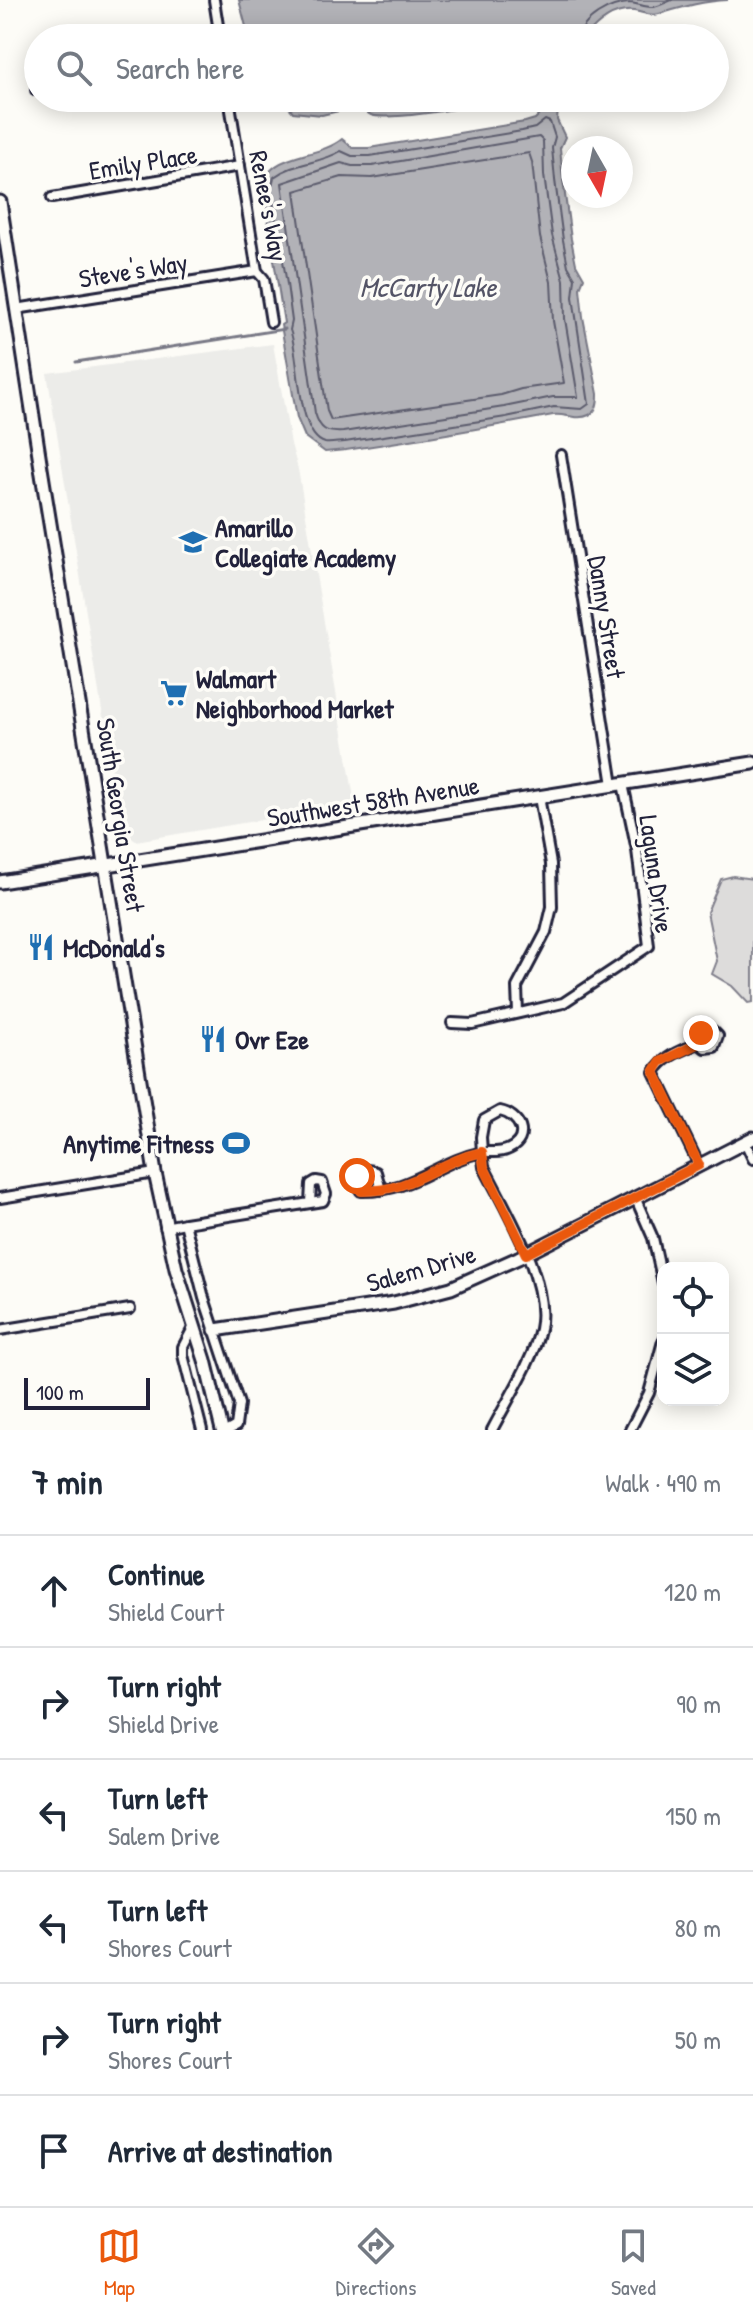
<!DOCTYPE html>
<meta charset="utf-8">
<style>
body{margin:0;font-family:"Patrick Hand",sans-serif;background:#f6f6f7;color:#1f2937}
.controls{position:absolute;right:24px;bottom:24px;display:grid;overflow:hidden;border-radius:16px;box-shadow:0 4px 20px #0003}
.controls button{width:72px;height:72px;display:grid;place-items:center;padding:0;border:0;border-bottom:2px solid #e0e1e3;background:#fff;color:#1f2937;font:40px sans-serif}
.compass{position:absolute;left:561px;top:136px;width:72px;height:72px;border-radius:50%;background:#fff;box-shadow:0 4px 20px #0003;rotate:171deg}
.scale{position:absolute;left:24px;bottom:20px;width:126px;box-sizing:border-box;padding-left:8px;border:4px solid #22223b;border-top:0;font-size:22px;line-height:28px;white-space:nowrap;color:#22223b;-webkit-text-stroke:6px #fdfcf7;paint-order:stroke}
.stop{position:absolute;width:24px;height:24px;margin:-18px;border:6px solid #ea580c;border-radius:50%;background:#fff}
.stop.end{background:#ea580c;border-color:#fff;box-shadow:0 2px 8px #0008}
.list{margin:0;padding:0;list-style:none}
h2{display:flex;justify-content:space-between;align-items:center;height:104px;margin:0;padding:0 32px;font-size:34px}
h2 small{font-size:26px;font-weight:400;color:#747a83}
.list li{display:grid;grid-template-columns:52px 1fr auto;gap:24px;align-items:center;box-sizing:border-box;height:112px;padding:0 32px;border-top:2px solid #e0e1e3}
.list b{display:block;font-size:30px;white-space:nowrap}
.list p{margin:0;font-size:26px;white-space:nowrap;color:#747a83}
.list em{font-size:26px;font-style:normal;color:#747a83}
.icon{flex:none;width:44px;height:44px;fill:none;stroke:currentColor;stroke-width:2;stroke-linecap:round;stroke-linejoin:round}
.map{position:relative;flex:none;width:753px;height:1430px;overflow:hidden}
.search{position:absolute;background:#fff;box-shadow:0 4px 20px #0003;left:24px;right:24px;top:24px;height:88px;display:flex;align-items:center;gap:20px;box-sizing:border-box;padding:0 28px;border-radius:44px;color:#747a83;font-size:30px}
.sheet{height:776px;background:#fff}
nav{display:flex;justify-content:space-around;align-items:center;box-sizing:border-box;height:112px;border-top:2px solid #e0e1e3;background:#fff;font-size:22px;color:#747a83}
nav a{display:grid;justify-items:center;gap:4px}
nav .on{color:#ea580c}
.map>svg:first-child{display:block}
.built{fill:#ecece9}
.green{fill:#dddcdb;stroke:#807f8b;stroke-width:2}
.water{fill:#b2b2b7;stroke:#787885;stroke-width:2}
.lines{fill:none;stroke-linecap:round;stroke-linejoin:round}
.shore{stroke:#5c5c6d;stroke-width:2}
.stream{stroke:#787885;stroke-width:3}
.street-casing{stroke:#22223b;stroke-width:14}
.secondary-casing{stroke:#22223b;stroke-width:17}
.street{stroke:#fdfcf7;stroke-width:8}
.secondary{stroke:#fdfcf7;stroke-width:11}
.route{stroke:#ea580c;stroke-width:10}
.labels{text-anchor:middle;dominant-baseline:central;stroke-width:7;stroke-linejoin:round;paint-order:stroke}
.street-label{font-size:26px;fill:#22223b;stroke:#fdfcf7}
.poi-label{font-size:26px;font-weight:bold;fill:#22223b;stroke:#fdfcf7;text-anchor:start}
.water-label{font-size:28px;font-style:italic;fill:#545466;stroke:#fdfcf7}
</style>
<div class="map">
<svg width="753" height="1430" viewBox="0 0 753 1430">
<rect width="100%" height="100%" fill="#fdfcf7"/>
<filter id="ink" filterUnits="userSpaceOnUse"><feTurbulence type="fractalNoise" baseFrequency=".0125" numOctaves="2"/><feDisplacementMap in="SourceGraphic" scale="16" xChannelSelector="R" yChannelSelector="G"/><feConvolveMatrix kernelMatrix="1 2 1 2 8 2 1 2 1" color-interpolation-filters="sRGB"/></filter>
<g filter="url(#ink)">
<polygon class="built" points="273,344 291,444 298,469 355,804 136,841 128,836 119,815 47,373"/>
<polygon class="green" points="733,876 753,879 753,1002 748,1003 732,986 712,974 717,961 707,912 721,879"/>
<g class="water">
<path d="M239 0H728C703 1 683 7 659 14 650 17 643 12 634 11 613 9 597 23 585 38H249Z"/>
<polygon points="281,98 341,98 339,111 322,115 293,112"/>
<path d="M353 98H489C479 108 385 121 371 115 364 112 358 104 353 98Z"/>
<path d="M548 106 558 110 557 120 565 137 560 148 563 180 571 239 576 264 584 278 580 288 583 317 598 394C598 403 597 411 589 415 578 421 564 413 553 415 484 428 415 440 346 450L325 452 305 437 297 418 281 325 284 323 263 191C264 151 317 160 342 139L353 148H369L525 122 535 119Z"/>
</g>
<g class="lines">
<g class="shore">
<path d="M579 38C582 19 610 4 629 3 637 3 646 8 654 7 660 6 667 2 672 0"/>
<polyline points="364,98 373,107 383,109 472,98"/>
<path d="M545 120 550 122 555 137 552 148 555 180 563 240 568 266 575 278 573 297 589 404 582 409 554 407 506 417 345 442C339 442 331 444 325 443 296 435 300 355 290 330L292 321 287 284 271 191 274 177C294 162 320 164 341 151L352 156H370L522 131 535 128Z"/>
<path d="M539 137 543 141 544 175 552 235 564 280 565 319 578 397H553L504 407 343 432C326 433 320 430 315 413L282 183 341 163 352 166H372Z"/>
<polygon points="529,153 532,162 540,237 551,282 553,321 564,383 521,389 501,395 331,420 327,411 295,191 342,177 372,178"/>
</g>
<polyline class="stream" points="76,362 285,329"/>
<g class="street-casing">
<g id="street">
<polyline points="214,0 220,38"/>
<polyline points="36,90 38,90"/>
<polyline points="229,98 257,271 264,279 271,322"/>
<polyline points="52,198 240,166"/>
<polyline points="16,309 257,271"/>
<polyline points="561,455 613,785"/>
<polyline points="518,1013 517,987 546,932 552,907 551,864 539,797"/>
<polyline points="452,1023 472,1024 563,1003 649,946 637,850 623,784"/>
<path d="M699 1043 700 1034 704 1030 713 1031 718 1036 714 1047 705 1048 699 1043C682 1050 664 1056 654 1072L699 1165"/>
<path d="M500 1111C520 1115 531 1138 509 1149 502 1153 491 1152 482 1152L481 1137 484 1120Z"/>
<polyline points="745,1142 753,1159"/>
<path d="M381 1190 376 1172C360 1165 352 1178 361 1191 413 1192 436 1162 482 1152L484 1167C506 1211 550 1281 540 1329 534 1359 507 1401 492 1430"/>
<polyline points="635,1197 653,1238 663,1283"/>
<polyline points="0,1198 155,1173"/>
<polyline points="185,1223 204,1298 239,1404 236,1426 229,1430"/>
<polyline points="165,1227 185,1223 310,1203 323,1201 326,1194 322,1182 316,1181 311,1184 310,1203"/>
<polyline points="194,1326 183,1347 183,1355 202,1430"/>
<polyline points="0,1330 130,1309"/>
<polyline points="630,1430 649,1393 663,1341"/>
</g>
</g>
<g class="secondary-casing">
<g id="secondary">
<polyline points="0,202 41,468 155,1173 176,1269 205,1360 222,1430"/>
<polyline points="0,882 753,763"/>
<polyline points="215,1330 394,1303 451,1288 518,1258 753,1138"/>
</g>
</g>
<use href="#street" class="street"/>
<use href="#secondary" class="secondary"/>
</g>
</g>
<g class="lines" filter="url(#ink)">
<path class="route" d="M357 1176V1184L361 1191C413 1192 436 1162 482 1152L484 1167 526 1254 699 1165 654 1072 660 1062 699 1043 701 1033"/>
</g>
<defs>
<g id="school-bare" transform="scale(2.16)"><path d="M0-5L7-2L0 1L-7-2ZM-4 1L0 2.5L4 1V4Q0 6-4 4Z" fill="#1f6fb2" stroke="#fdfcf7" stroke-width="2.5" paint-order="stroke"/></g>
<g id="supermarket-bare" transform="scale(2.16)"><path d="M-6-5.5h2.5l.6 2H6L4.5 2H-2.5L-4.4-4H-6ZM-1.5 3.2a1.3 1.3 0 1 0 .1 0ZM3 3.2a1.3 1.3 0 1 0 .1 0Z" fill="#1f6fb2" stroke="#fdfcf7" stroke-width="2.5" paint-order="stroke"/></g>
<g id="restaurant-bare" transform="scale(2.16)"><path d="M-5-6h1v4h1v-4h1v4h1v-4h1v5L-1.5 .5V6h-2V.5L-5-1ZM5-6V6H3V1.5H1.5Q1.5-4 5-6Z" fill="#1f6fb2" stroke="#fdfcf7" stroke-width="2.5" paint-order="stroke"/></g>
<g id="stadium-bare" transform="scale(2.16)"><path d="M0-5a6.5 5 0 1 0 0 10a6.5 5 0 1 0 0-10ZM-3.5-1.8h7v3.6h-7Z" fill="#1f6fb2" stroke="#fdfcf7" stroke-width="2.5" paint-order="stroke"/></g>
</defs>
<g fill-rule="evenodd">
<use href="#school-bare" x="193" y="542"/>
<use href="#supermarket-bare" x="174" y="693"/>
<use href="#restaurant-bare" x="41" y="947"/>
<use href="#restaurant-bare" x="213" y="1039"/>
<use href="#stadium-bare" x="236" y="1143"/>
</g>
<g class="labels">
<g class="street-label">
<text transform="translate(143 162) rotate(-9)">Emily Place</text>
<text transform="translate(269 206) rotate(79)">Renee's Way</text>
<text transform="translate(133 270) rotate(-9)">Steve's Way</text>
<text transform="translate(607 617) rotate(81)">Danny Street</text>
<text transform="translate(373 801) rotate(-9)">Southwest 58th Avenue</text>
<text transform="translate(121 815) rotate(81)">South Georgia Street</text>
<text transform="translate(657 874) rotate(82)">Laguna Drive</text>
<text transform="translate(421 1268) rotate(-16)">Salem Drive</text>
</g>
<g class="poi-label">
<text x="215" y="527">Amarillo<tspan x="215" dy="30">Collegiate Academy</tspan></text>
<text x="196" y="678">Walmart<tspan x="196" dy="30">Neighborhood Market</tspan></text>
<text x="63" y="947">McDonald's</text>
<text x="235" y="1039">Ovr Eze</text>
<text x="214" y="1143" text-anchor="end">Anytime Fitness</text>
</g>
<g class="water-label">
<text x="428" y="287">McCarty Lake</text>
</g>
</g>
</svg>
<div class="controls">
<button><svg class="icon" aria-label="locate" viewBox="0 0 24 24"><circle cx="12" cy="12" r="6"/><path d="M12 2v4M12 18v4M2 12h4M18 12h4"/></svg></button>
<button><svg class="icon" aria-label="layers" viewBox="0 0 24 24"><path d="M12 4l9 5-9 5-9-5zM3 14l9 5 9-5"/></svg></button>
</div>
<svg class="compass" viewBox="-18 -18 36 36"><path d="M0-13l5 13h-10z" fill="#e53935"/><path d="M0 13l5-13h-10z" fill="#747a83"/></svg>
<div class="scale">100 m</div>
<div class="stop" style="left:357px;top:1176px"></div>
<div class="stop end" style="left:701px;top:1033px"></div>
<div class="search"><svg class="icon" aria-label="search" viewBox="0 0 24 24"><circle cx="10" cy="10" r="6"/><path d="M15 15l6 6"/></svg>Search here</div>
</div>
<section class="sheet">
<h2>7 min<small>Walk · 490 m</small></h2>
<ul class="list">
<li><svg class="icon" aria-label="ahead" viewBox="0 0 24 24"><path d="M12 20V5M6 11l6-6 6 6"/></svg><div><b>Continue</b><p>Shield Court</p></div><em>120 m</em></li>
<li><svg class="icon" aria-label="right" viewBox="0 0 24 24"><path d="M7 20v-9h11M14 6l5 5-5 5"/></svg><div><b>Turn right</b><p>Shield Drive</p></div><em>90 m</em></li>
<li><svg class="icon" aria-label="left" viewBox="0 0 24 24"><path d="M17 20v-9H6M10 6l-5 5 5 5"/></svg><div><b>Turn left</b><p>Salem Drive</p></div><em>150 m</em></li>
<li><svg class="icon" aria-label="left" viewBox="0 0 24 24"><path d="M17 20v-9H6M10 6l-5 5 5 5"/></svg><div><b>Turn left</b><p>Shores Court</p></div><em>80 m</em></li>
<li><svg class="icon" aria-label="right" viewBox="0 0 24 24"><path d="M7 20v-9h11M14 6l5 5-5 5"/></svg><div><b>Turn right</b><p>Shores Court</p></div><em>50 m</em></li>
<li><svg class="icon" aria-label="arrive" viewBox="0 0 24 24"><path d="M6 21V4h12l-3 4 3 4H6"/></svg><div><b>Arrive at destination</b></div></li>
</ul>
</section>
<nav>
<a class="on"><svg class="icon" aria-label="map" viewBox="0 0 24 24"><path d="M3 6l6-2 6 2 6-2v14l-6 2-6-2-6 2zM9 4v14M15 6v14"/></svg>Map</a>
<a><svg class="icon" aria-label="directions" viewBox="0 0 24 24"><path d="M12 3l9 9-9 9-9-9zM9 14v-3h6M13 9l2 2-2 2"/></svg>Directions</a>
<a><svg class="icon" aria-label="saved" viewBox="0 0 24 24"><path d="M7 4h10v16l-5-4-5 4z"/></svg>Saved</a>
</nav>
